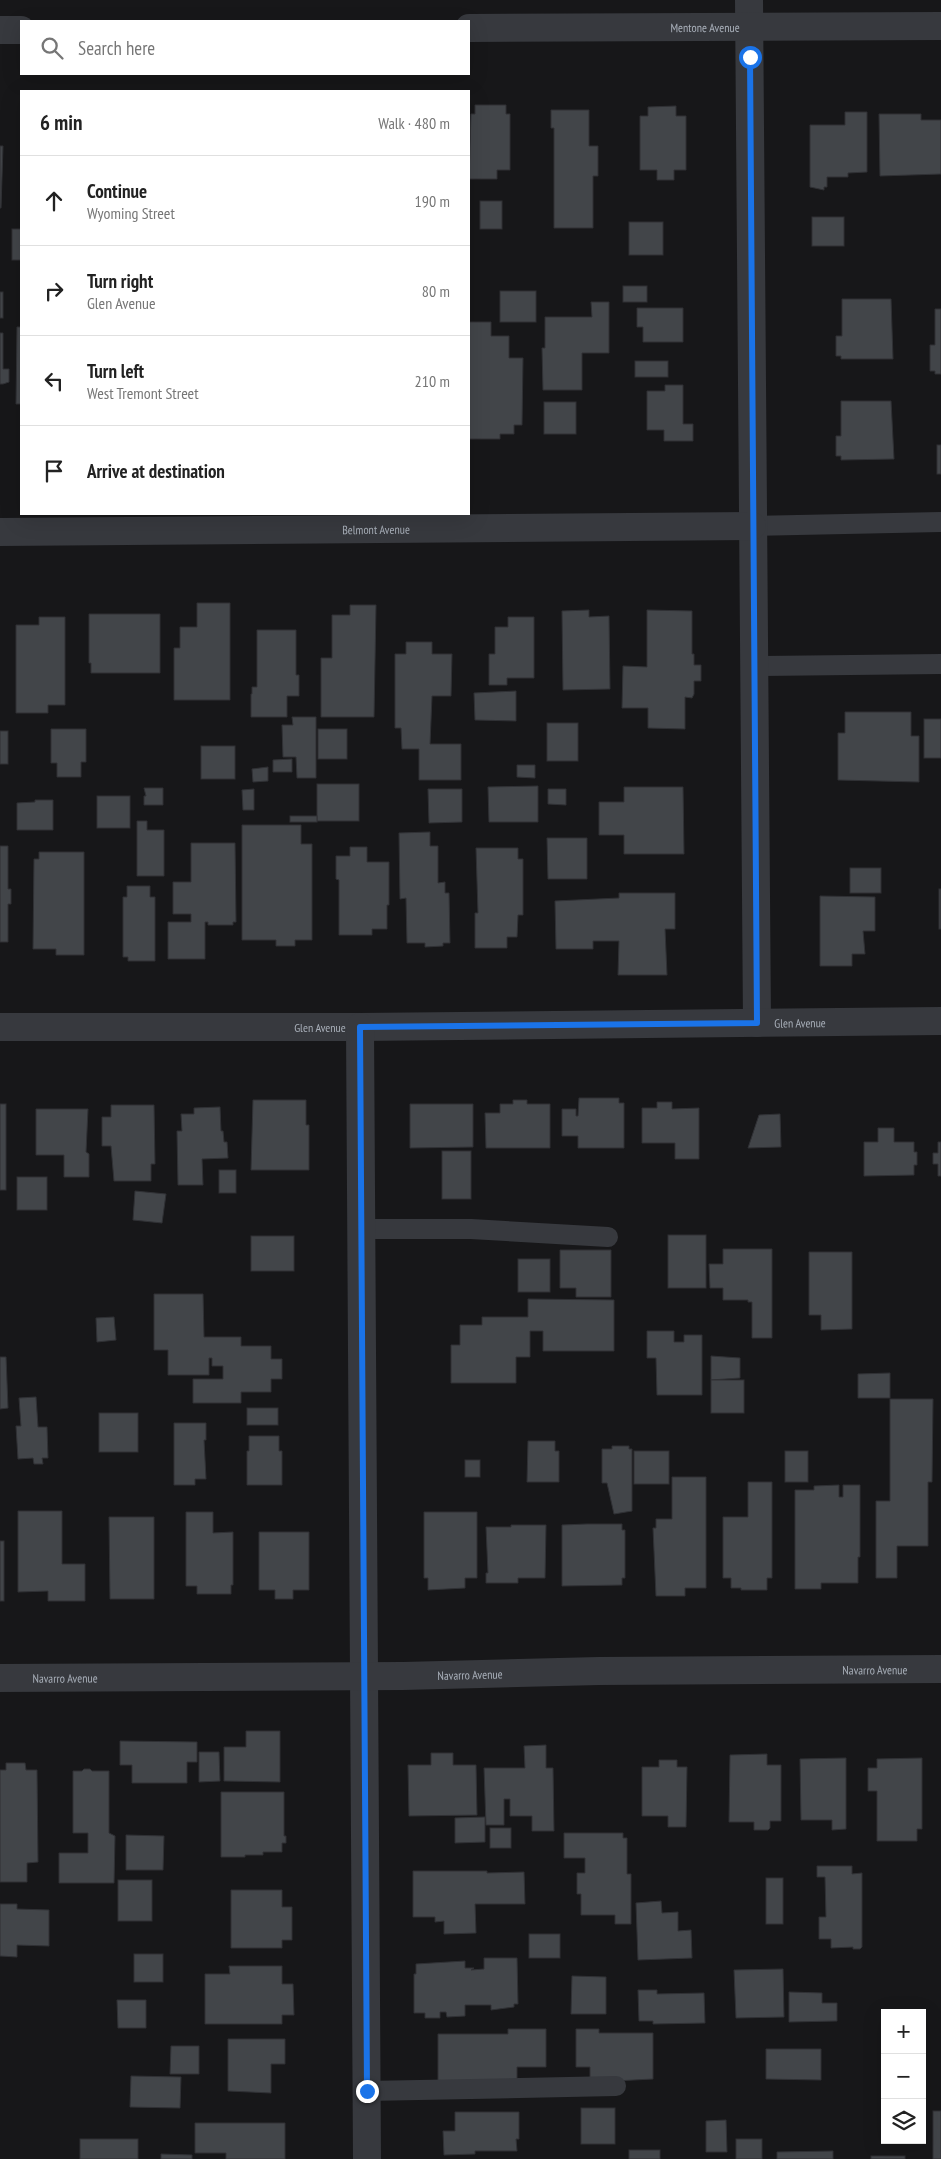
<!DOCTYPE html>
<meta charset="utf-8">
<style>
body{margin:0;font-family:"PT Sans Narrow",sans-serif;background:#f2f2f2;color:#222}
.controls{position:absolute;right:15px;bottom:15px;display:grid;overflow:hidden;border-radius:0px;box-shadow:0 5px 20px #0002}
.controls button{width:45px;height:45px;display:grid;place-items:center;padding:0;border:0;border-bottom:1px solid #e0e0e0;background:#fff;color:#222;font:25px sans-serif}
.stop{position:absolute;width:15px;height:15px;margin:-11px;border:4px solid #1a73e8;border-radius:50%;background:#fff}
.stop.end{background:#1a73e8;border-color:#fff;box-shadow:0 1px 5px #0008}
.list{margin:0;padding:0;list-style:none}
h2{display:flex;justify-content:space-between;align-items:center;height:65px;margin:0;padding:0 20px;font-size:21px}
h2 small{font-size:16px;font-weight:400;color:#767676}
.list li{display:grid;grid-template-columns:32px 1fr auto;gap:15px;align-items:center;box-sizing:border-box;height:90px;padding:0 20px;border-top:1px solid #e0e0e0}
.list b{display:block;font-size:19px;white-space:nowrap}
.list p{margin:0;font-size:16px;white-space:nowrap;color:#767676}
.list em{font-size:16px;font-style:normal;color:#767676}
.icon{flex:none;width:28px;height:28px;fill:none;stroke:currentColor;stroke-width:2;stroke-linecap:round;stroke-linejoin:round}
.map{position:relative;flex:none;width:941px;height:2159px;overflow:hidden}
.search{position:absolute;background:#fff;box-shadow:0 5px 20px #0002;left:20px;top:20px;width:450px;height:55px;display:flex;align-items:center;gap:12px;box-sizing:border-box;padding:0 18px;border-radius:0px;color:#767676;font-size:19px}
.panel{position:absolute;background:#fff;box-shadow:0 5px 20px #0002;left:20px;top:90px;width:450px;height:425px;border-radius:0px}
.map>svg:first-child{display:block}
.building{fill:#424549;stroke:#303135}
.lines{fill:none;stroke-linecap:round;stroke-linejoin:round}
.service{stroke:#37393e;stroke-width:20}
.minor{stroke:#37393e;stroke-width:28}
.route{stroke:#1a73e8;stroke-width:6}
.labels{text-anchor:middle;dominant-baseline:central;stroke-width:5;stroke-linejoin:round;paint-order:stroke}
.street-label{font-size:12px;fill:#a8afb9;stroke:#111214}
</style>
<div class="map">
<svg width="941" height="2159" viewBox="0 0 941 2159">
<rect width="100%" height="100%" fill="#171719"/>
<g class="building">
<polygon points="475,105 506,105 506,114 510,114 510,170 497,170 497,179 469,179 471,114 475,114"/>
<polygon points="676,106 676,116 686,116 686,170 674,170 674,180 657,180 657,170 640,170 640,116 648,116 648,107"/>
<polygon points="551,110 589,110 589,146 598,146 598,176 593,176 593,228 554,228 554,128 551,128"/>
<polygon points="845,112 867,112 867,172 848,173 848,177 827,177 827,187 824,187 824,190 810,187 810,125 845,125"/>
<polygon points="879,114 921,114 921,120 941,120 941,174 880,176"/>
<polygon points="0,146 3,146 1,208 0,208"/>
<rect x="480" y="201" width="22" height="28"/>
<rect x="812" y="217" width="32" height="29"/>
<rect x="629" y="222" width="34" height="33"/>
<rect x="12" y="229" width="9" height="31"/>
<rect x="623" y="286" width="24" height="16"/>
<rect x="500" y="291" width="36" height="31"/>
<rect x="0" y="292" width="3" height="26"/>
<polygon points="842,299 891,299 893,359 841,359 841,356 836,356 836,336 842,336"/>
<polygon points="591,302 609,302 609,353 582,353 582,390 543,390 542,348 545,348 545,317 592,317"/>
<polygon points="637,308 683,308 683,342 643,342 643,327 637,327"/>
<polygon points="935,309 941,309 941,374 935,374 935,371 930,371 930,345 935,345"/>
<polygon points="469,322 491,322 491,336 509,336 509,358 523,358 522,425 514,425 514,434 500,434 500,439 469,439"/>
<polygon points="17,327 21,327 21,404 16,404"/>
<polygon points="0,333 3,333 3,369 9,369 9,382 3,384 0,384"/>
<rect x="635" y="361" width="33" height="16"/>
<polygon points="665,385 683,385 683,424 693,424 693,441 664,441 664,430 647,430 647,391 665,391"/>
<polygon points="841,401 891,401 894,459 841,460 841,456 836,456 836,436 841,436"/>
<rect x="544" y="402" width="32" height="32"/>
<rect x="937" y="445" width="4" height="29"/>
<polygon points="197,603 230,603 230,700 174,700 174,648 180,648 180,627 197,627"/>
<polygon points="350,605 376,605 374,717 321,717 321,658 332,658 332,615 350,615"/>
<polygon points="589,610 589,617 609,616 610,689 563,690 562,611"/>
<polygon points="647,610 692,611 692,654 694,654 694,665 701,665 701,681 694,681 694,694 692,698 685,697 685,729 648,728 648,708 622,708 623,666 647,667"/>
<polygon points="89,614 160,614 160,673 91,673 91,663 89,663"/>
<polygon points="39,617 65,617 65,705 48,705 48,713 16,713 16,625 39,625"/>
<polygon points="508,617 534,617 534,678 507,678 507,685 489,685 489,654 495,654 495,627 508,627"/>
<polygon points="257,630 296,630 296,675 299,675 299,696 287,696 287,717 251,717 251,694 252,694 252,687 257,687"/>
<polygon points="406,642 432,642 432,654 452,654 451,696 432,696 430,744 461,744 461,780 419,780 419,749 402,749 401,728 395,728 395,654 406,654"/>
<polygon points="516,691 516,721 475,720 474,693"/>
<polygon points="845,712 911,712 911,736 919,736 919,782 838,780 838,733 845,733"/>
<polygon points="292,717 316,717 316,778 297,778 296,757 283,757 282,725 293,725"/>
<rect x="924" y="719" width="17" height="39"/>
<rect x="547" y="723" width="31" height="38"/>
<polygon points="51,729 86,729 86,762 81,762 81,777 57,777 57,763 51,763"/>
<rect x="318" y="729" width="29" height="30"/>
<rect x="0" y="731" width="8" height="33"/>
<rect x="201" y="746" width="34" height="33"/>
<polygon points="292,759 292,772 273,772 273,760"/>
<polygon points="517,765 535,765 535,778 517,777"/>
<polygon points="268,767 268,781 253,782 252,769"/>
<rect x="317" y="784" width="42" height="37"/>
<polygon points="538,786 538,822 489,822 488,787"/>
<polygon points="624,787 683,787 684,854 624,854 624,835 599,835 599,802 624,802"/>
<polygon points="144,788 163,788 163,805 144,805 144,796 146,796"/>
<polygon points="254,789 254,810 243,810 242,790"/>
<polygon points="428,789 462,789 462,822 429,823"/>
<polygon points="548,789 566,789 566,805 548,804"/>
<rect x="97" y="796" width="33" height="32"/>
<polygon points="35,800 53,800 53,830 17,830 17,803 35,802"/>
<rect x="290" y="816" width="27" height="6"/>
<polygon points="137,821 147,821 147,830 164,830 164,876 137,876"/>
<polygon points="242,825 301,825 301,844 312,844 312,940 295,940 295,946 276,946 276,940 242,940"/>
<polygon points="430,832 430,846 438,846 438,883 445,882 445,893 449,893 450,943 443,943 443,946 425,947 425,943 407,943 406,898 400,899 399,833"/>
<polygon points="547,838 587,838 587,879 548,879"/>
<polygon points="191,843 235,843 236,922 233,922 233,925 208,925 208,922 205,922 205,959 168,959 168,922 191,922 191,914 173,914 173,882 191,882"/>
<polygon points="0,846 8,846 8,889 11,889 11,904 8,904 8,942 0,942"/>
<polygon points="350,847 367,847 367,862 389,862 389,905 387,905 387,929 372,929 372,935 339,935 339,880 336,879 336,856 350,856"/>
<polygon points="476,848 518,848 518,859 523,859 523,915 518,915 517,937 507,937 507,948 475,948 475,913 478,913"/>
<polygon points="39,852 84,852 84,955 56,955 56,949 33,949 34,859 39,859"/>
<rect x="850" y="868" width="31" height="25"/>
<polygon points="127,886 150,886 150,897 155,897 155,961 128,961 128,957 123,957 123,897 127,897"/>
<rect x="939" y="889" width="2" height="40"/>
<polygon points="619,893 675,893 675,929 665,929 667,975 618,975 619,941 593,941 593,949 556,949 555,901 619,898"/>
<polygon points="820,896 875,897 875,931 863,931 865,954 852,954 852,966 820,966"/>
<polygon points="579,1098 619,1098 619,1103 624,1103 624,1148 578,1148 578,1136 562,1136 562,1109 576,1109 576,1116 578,1116"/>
<polygon points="253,1100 306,1100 306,1125 309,1125 309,1170 251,1170"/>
<polygon points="513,1100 527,1100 527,1104 550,1104 550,1148 486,1148 485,1113 500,1113 500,1104 513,1104"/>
<polygon points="657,1102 672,1102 672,1109 699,1108 699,1159 675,1159 675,1143 642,1143 642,1108 657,1108"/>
<rect x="0" y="1104" width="6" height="86"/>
<polygon points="410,1104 473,1104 473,1147 410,1148"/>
<polygon points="111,1105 154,1105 155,1164 151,1164 151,1181 114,1181 111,1146 102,1146 102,1117 111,1117"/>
<polygon points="220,1107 221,1131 223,1131 224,1142 227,1142 228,1158 202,1159 203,1185 178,1185 177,1131 182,1131 181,1114 194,1114 194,1108"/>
<polygon points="36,1109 88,1109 86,1152 89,1154 89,1177 64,1177 64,1155 36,1155"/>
<polygon points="780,1114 781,1147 748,1148 759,1115"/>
<polygon points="878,1128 894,1128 894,1142 914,1142 914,1152 917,1152 917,1165 914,1165 914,1175 864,1176 864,1142 878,1142"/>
<polygon points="938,1142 941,1142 941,1176 938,1176 938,1164 933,1164 933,1153 938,1153"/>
<rect x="442" y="1151" width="29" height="48"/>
<rect x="219" y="1170" width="17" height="23"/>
<rect x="17" y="1177" width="30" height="33"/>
<polygon points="135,1191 166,1194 162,1223 133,1220"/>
<rect x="668" y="1235" width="38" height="53"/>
<rect x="251" y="1236" width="43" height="35"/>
<polygon points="723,1249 772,1249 772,1338 752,1338 752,1302 748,1302 748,1300 723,1300 723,1288 710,1288 709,1264 723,1264"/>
<polygon points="560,1250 611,1250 611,1297 576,1297 576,1288 560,1288"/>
<polygon points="809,1252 852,1252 852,1329 821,1330 821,1315 809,1315"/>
<rect x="518" y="1259" width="32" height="33"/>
<polygon points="154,1294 203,1294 204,1337 241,1337 241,1346 271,1346 271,1359 282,1359 282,1379 271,1379 271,1392 241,1392 241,1403 193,1403 193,1379 223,1379 223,1366 212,1366 212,1358 209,1358 209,1375 168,1375 168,1350 154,1350"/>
<polygon points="528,1299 614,1300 614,1351 543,1351 543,1331 530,1331 530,1357 516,1357 516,1383 451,1383 451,1345 460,1345 460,1325 482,1325 482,1317 528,1317"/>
<polygon points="114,1317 116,1340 97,1342 96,1318"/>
<polygon points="647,1331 674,1331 674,1342 684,1342 684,1335 702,1335 702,1395 657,1395 656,1358 647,1358"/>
<polygon points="711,1356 740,1358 740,1378 711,1380"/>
<polygon points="0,1357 6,1357 8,1408 0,1409"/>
<polygon points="890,1373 890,1398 858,1398 858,1374"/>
<rect x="711" y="1380" width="33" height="33"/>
<polygon points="36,1397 38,1427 47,1427 48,1458 42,1458 43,1464 34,1464 33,1458 18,1459 16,1426 21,1426 19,1398"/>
<polygon points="890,1399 933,1399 932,1482 928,1482 928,1546 897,1546 897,1578 876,1578 876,1501 890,1501"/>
<rect x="247" y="1408" width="31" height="17"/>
<rect x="99" y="1413" width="39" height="39"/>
<polygon points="174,1423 206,1423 206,1440 204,1440 206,1479 195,1479 195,1485 174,1485"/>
<polygon points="249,1436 279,1436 279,1451 282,1451 282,1485 247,1485 247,1451 249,1451"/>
<polygon points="528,1441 555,1441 555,1451 559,1451 559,1482 527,1482"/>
<polygon points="612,1446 629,1446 629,1449 632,1449 632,1511 614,1514 607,1483 602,1483 602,1449 612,1449"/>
<rect x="634" y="1451" width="35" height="33"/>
<rect x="785" y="1451" width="23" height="31"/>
<rect x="465" y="1460" width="15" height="17"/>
<polygon points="672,1477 706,1477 706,1588 685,1588 685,1596 656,1596 653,1528 656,1528 656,1519 672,1519"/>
<polygon points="748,1482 772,1482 772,1578 767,1578 767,1590 741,1590 741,1588 731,1588 731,1578 723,1578 723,1517 748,1517"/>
<polygon points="839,1485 839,1497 843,1497 843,1485 860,1485 860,1557 858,1557 858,1583 821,1583 821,1589 795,1589 795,1490 814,1490 814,1486"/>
<polygon points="18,1511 62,1511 62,1564 85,1564 85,1601 48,1601 48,1591 18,1592"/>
<polygon points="186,1512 213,1512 213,1533 233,1532 233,1585 231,1585 231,1594 197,1594 197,1586 186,1586"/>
<polygon points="424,1512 477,1512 477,1578 465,1578 465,1588 428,1590 428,1578 424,1578"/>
<polygon points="109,1517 154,1517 154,1599 110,1599"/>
<polygon points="587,1524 622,1524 622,1530 625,1530 625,1578 622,1578 622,1585 562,1586 562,1525"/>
<polygon points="511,1525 546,1525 545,1578 518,1578 518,1583 486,1583 486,1573 488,1573 486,1527 511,1527"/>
<polygon points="259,1532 309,1532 309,1590 293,1590 293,1599 275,1599 275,1590 259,1590"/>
<rect x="0" y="1541" width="4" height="60"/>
<polygon points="246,1731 280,1731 280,1782 224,1781 224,1747 246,1747"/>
<polygon points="120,1741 197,1742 197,1762 187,1762 187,1783 132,1783 132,1765 120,1765"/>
<polygon points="546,1745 546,1768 553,1768 554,1831 532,1831 532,1816 510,1816 510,1799 504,1799 504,1825 486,1825 484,1768 525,1768 524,1746"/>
<polygon points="199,1752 219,1752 220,1781 199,1782"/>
<polygon points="431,1753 453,1753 453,1765 476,1765 477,1815 409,1816 408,1765 431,1765"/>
<polygon points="767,1754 767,1765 781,1765 781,1821 770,1821 770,1828 768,1830 754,1830 754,1822 729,1822 730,1755"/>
<polygon points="846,1758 846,1829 832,1830 832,1820 801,1820 800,1759"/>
<polygon points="922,1758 922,1829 917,1829 917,1841 877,1841 877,1791 868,1791 868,1768 877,1768 877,1759"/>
<polygon points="659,1760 677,1760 677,1767 687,1767 686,1827 668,1827 668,1816 642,1816 642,1767 659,1767"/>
<polygon points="6,1763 25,1763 26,1770 37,1770 38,1862 27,1863 27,1882 0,1882 0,1770 6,1770"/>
<polygon points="84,1769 90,1769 92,1771 109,1771 109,1833 115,1836 114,1883 59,1883 59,1853 88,1853 88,1833 73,1833 73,1771 82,1771"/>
<polygon points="221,1792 284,1792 284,1836 286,1836 286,1843 282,1843 282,1852 263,1852 263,1855 245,1855 245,1857 221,1857"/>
<polygon points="485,1817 485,1842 455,1843 455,1818"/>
<rect x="490" y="1828" width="21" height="20"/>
<polygon points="564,1833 623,1833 623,1838 627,1838 627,1874 631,1874 631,1924 615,1924 615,1915 581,1915 581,1894 577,1894 577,1873 585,1873 585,1858 564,1858"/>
<polygon points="126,1835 164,1836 163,1870 126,1870"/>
<polygon points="817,1866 852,1866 852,1874 862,1873 862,1947 860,1949 853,1949 853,1947 831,1948 831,1939 819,1939 819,1917 826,1917 825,1877 817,1877"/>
<polygon points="413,1871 487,1871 487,1873 524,1872 525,1904 475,1904 476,1933 444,1934 444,1921 435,1922 435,1917 413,1917"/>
<rect x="766" y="1878" width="17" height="46"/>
<rect x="118" y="1880" width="34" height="41"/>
<polygon points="231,1890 282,1890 282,1907 292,1907 292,1940 282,1940 282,1948 231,1948"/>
<polygon points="661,1901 662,1913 678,1912 678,1931 691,1930 692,1958 638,1960 636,1903"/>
<polygon points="0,1904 17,1904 17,1909 49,1910 49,1946 17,1945 17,1957 0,1956"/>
<rect x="529" y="1934" width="31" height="24"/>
<rect x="134" y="1954" width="29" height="28"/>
<polygon points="484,1958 517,1958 518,2004 514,2004 514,2007 491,2010 491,2005 465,2005 465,2016 447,2017 446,2012 440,2012 440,2018 425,2018 425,2013 414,2013 414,1974 416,1974 416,1964 465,1961 465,1968 474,1968 471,1970 484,1969"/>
<polygon points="229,1966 282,1966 282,1984 293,1984 294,2015 282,2015 282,2024 205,2024 205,1974 230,1974"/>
<polygon points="783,1969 784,2017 736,2018 734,1970"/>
<polygon points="572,1976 606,1977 606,2014 571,2014"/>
<polygon points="638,1990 657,1990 657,1994 704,1993 705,2023 653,2024 653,2021 639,2021"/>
<polygon points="789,1992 822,1993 822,2003 837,2003 837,2021 789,2022"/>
<polygon points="117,2000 146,2000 146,2028 118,2028"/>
<polygon points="508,2029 546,2029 546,2067 517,2067 517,2082 438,2082 438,2034 508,2034"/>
<polygon points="576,2029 599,2029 599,2033 653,2033 653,2079 614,2081 590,2078 590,2067 576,2067"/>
<polygon points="228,2039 285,2039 285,2064 271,2064 271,2093 228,2091"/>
<polygon points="171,2046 199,2046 199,2074 170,2074"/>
<polygon points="766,2049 821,2049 821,2080 766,2079"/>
<polygon points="131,2076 181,2077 180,2108 130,2107"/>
<rect x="581" y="2108" width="34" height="36"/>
<rect x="933" y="2111" width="8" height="48"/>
<polygon points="455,2112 519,2112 519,2139 516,2139 517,2151 475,2151 475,2154 444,2155 443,2131 455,2131"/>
<polygon points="726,2120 727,2152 706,2152 706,2121"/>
<polygon points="195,2123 285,2123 285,2159 226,2159 226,2153 195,2153"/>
<rect x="80" y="2139" width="58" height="20"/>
<rect x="736" y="2139" width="26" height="20"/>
<rect x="629" y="2150" width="31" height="9"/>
<polygon points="833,2151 833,2159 777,2159 777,2152"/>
<polygon points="161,2154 192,2155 192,2159 161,2159"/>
<rect x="871" y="2156" width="34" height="3"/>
</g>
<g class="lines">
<g class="service">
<polyline points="752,526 941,522"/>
<polyline points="754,666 941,664"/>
<polyline points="361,1229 471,1229 608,1237"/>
<polyline points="367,2091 616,2086"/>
</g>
<g class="minor">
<polyline points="749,0 757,1023"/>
<path id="s1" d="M469 28 941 26"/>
<polyline points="0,30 21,30"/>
<path id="s2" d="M0 532 752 526"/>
<path id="s3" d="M0 1027H360L941 1021"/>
<polyline points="360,1027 367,2159"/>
<path id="s4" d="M0 1678 403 1676 599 1671 941 1669"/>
</g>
</g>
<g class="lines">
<polyline class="route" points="367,2091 360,1027 757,1023 750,57"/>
</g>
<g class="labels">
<g class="street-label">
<text stroke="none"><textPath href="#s1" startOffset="236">Mentone Avenue</textPath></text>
<text stroke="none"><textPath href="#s2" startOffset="376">Belmont Avenue</textPath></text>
<text stroke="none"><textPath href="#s3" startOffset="800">Glen Avenue</textPath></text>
<text stroke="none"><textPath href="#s3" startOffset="320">Glen Avenue</textPath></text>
<text stroke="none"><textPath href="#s4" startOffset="875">Navarro Avenue</textPath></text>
<text stroke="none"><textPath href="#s4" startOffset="470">Navarro Avenue</textPath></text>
<text stroke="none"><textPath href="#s4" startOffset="65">Navarro Avenue</textPath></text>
</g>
</g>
</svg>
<div class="controls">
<button>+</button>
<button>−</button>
<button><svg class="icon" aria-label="layers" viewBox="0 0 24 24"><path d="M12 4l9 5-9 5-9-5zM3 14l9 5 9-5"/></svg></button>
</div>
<div class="stop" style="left:750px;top:57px"></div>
<div class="stop end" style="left:367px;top:2091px"></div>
<div class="search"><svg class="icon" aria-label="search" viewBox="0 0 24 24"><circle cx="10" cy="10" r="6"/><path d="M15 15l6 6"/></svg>Search here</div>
<section class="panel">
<h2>6 min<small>Walk · 480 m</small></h2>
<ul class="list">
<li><svg class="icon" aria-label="ahead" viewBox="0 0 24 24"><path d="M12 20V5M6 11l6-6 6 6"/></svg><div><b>Continue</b><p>Wyoming Street</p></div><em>190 m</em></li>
<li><svg class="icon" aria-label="right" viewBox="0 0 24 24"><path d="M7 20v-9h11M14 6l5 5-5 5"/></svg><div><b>Turn right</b><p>Glen Avenue</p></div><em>80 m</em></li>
<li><svg class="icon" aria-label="left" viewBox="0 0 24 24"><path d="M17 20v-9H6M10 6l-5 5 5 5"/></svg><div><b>Turn left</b><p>West Tremont Street</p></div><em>210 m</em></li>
<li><svg class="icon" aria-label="arrive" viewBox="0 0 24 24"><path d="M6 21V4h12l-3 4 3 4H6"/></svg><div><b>Arrive at destination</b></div></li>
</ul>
</section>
</div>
